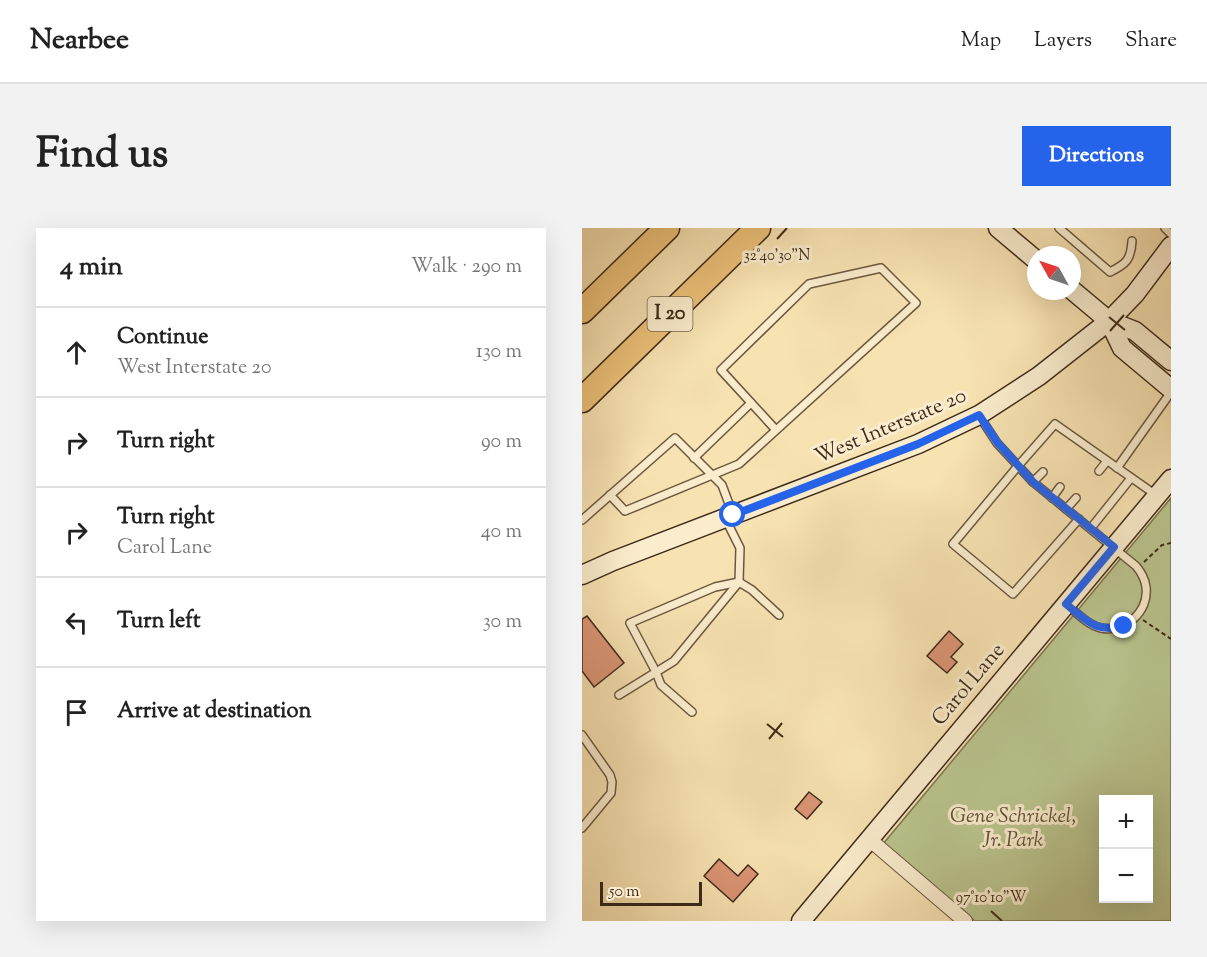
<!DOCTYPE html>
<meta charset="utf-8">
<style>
body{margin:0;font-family:"Sorts Mill Goudy",serif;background:#f2f2f2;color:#222}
.controls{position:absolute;right:18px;bottom:18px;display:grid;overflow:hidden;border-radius:0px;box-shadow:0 6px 24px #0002}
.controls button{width:54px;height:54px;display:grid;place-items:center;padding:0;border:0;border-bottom:2px solid #e0e0e0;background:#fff;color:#222;font:30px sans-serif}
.compass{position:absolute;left:445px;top:18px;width:54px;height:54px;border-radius:50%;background:#fff;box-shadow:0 6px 24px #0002;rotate:310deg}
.scale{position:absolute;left:18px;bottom:15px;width:102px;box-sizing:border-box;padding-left:6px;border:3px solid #3e2a19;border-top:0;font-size:16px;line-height:21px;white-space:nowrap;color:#3e2a19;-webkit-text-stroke:4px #faeccd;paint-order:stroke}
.stop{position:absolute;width:18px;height:18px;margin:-14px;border:4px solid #2563eb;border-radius:50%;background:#fff}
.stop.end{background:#2563eb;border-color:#fff;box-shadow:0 2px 6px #0008}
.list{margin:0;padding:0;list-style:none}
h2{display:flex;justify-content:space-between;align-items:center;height:78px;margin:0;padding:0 24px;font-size:26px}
h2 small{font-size:20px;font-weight:400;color:#767676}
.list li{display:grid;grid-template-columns:39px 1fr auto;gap:18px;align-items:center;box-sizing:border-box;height:90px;padding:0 24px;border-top:2px solid #e0e0e0}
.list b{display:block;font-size:22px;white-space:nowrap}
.list p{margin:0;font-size:20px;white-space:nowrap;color:#767676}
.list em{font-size:20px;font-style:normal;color:#767676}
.icon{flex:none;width:33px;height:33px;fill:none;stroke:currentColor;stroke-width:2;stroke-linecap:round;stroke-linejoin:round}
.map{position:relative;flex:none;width:589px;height:693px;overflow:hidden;border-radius:0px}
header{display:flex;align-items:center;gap:36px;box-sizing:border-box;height:84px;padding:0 30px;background:#fff;border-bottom:2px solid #e0e0e0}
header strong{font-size:28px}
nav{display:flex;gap:33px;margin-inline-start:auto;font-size:21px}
.intro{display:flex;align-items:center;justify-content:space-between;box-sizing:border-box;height:144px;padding:0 36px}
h1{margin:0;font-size:42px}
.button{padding:15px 27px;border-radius:0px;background:#2563eb;color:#fff;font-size:21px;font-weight:700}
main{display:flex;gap:36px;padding:0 36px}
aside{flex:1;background:#fff;border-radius:0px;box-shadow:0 6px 24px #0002}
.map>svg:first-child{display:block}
.green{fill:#bac48e;stroke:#7c7754;stroke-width:1.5;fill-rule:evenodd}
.building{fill:#db9575;stroke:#3e2a19;stroke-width:1.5}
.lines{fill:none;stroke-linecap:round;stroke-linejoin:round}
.lane-casing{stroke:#6c583f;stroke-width:10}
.street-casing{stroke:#6c583f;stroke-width:16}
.secondary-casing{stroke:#3e2a19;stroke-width:21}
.highway-casing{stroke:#3e2a19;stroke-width:27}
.path{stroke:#3e2a19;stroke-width:2;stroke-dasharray:4.5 3;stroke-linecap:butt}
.lane{stroke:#faeccd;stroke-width:7}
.street{stroke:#faeccd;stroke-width:14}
.secondary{stroke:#faeccd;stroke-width:18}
.highway{stroke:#ecc179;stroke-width:24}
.route{stroke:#2563eb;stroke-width:8}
.ticks{fill:none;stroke:#3e2a19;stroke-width:2}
.labels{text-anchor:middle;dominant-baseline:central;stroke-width:6;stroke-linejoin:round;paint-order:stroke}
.shield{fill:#faeccd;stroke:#76644f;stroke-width:1.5}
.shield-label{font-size:20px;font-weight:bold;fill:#3e2a19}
.street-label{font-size:21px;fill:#3e2a19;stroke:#faeccd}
.park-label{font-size:21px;font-style:italic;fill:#5d5036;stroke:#faeccd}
.ticks-label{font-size:15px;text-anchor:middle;fill:#3e2a19;stroke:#faeccd;stroke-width:6;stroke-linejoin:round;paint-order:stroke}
</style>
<header>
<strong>Nearbee</strong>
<nav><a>Map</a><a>Layers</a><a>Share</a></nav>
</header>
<div class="intro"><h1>Find us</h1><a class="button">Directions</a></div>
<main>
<aside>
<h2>4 min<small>Walk · 290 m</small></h2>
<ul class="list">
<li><svg class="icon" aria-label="ahead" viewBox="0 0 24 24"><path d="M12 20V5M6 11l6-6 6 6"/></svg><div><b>Continue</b><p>West Interstate 20</p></div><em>130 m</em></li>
<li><svg class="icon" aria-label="right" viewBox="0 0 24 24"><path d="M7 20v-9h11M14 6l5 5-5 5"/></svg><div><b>Turn right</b></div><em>90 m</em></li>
<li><svg class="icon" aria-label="right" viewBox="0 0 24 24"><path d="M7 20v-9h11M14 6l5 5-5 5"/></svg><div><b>Turn right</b><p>Carol Lane</p></div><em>40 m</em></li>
<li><svg class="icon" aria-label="left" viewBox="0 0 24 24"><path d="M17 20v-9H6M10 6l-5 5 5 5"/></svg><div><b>Turn left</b></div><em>30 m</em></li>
<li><svg class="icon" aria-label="arrive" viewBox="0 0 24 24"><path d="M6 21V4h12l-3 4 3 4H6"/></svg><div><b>Arrive at destination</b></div></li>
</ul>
</aside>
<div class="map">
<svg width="589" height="693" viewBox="0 0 589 693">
<rect width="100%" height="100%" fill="#f7e2b2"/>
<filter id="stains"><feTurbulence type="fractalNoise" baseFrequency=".00333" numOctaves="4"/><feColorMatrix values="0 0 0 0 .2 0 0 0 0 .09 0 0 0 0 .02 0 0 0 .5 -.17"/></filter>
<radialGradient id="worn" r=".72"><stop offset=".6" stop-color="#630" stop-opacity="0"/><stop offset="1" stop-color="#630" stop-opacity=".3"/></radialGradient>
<path class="green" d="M589 270V693H393L301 616ZM522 572H566V670H522Z"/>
<g class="building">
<polygon points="5,388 42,435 12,459 0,443 0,391"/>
<polygon points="367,403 381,416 369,429 375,434 365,445 345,428"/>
<polygon points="227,564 240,574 225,591 213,581"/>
<polygon points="137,631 156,648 166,637 176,646 151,674 122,648"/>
</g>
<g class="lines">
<g class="lane-casing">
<g id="lane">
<path d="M477 0 528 44C544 36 549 32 550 13"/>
<polyline points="583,0 589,6"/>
<path d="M398 189 415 215 451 254 554 338C559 344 563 351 564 359 567 384 543 405 519 400 506 397 495 385 484 376"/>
<polyline points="112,230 169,175"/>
<polyline points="535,240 589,164"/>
<polyline points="517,243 525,233"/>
<polyline points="451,254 461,244"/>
<polyline points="28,267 43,283 157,236 334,75 299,40 227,56 139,142 194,202"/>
<polyline points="470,270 478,259"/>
<polyline points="484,281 494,270"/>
<polyline points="497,291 431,366 371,316 436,238 473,196 574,267"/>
<polyline points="0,292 93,210 140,257 150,284"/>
<polyline points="509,300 549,250"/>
<polyline points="37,467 92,433 157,354 158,320 143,290"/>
<polyline points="110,484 79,457 74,444 48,395 133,359 157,354 170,362 197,387"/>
<polyline points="0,507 28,547 30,554 29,565 0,600"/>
</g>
</g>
<g class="street-casing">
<polyline id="street" points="287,611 383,693"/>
</g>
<g class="secondary-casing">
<g id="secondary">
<polyline points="416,0 454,32"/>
<polyline points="490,62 527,93 553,103 589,133"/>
<polyline points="527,93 540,120 589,161"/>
<polyline points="0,347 31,333 336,216 397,187 457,148 527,93 553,66 589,18"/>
<polyline points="219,693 589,251"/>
</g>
</g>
<g class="highway-casing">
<g id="highway">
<polyline points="0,83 85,0"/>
<polyline points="0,172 176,0"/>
</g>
</g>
<g class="path">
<polyline points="562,334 580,317 589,315"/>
<polyline points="561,392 589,411"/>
</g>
<use href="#lane" class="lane"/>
<use href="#street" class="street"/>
<use href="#secondary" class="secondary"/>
<use href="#highway" class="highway"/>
</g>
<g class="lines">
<path class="route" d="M151 287 336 216 397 187 415 214 451 254 532 319 484 376C505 393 514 405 542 398"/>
</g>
<path class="ticks" d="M195 11 205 0M527 89 543 102M528 103 542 87M185 496 201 509M187 511 200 495M409 683 420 693"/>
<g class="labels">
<rect class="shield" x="65.5" y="69" width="45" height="34" rx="4.5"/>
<g class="shield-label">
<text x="88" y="86">I 20</text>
</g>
<g class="street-label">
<text transform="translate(309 199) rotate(-23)">West Interstate 20</text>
<text transform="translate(387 457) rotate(-50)">Carol Lane</text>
</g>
<g class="park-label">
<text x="431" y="589">Gene Schrickel,<tspan x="431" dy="24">Jr. Park</tspan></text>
</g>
</g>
<g class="ticks-label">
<text x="195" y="32">32°40'30"N</text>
<text x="409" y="674">97°10'10"W</text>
</g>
<rect width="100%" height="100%" filter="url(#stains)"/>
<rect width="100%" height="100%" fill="url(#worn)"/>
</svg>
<div class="controls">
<button>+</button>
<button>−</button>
</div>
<svg class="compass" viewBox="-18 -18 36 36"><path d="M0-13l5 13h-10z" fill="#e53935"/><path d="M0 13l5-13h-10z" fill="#767676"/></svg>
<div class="scale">50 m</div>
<div class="stop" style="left:151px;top:287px"></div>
<div class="stop end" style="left:542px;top:398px"></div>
</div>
</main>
